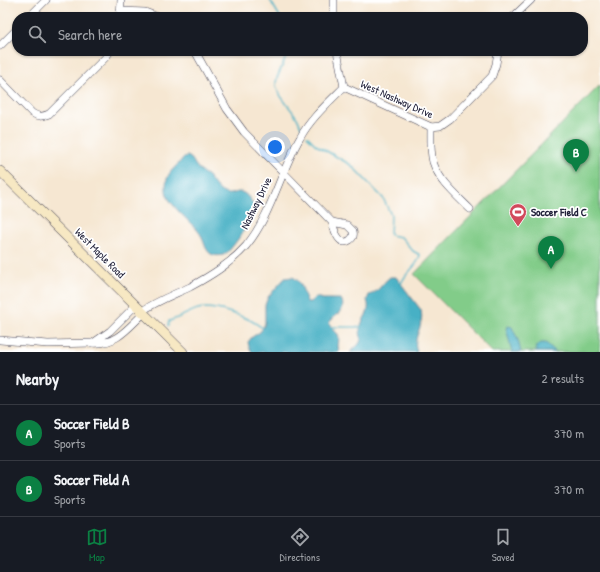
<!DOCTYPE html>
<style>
body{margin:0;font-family:"Patrick Hand",sans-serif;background:#20242c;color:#f1f3f6}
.you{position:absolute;left:275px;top:147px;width:14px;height:14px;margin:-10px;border:3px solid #fff;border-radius:50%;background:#1a73e8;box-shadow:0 0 0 6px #1a73e833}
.badge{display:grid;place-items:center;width:26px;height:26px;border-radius:50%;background:#0b8043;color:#fff;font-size:13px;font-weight:700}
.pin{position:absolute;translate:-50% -33px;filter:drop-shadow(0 1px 2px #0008)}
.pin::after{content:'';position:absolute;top:21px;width:14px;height:12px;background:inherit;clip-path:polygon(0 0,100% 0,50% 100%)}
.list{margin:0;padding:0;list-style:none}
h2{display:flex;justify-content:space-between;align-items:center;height:52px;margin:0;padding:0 16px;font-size:17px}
h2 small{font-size:13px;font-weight:400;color:#9ea1a6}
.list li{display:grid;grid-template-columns:26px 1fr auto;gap:12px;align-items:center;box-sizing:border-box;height:56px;padding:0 16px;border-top:1px solid #363941}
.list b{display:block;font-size:15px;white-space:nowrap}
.list p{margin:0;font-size:13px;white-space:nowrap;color:#9ea1a6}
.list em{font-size:13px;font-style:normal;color:#9ea1a6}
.icon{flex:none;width:22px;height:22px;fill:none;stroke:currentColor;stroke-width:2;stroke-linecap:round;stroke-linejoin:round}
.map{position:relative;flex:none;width:600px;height:352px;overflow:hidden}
.search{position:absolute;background:#171b24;box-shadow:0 1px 3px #0004;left:12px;right:12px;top:12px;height:44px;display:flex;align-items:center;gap:10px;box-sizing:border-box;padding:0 14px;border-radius:16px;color:#9ea1a6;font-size:15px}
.sheet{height:164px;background:#171b24}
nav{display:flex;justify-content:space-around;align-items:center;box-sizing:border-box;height:56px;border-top:1px solid #363941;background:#171b24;font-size:11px;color:#9ea1a6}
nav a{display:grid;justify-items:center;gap:2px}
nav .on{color:#0b8043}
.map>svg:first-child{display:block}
.green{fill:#82cc89;stroke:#527762}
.water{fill:#46b0c5;stroke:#346980}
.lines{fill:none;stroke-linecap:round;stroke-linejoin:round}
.stream{stroke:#46b0c5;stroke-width:1.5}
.minor-casing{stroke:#424052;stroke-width:8}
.secondary-casing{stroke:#424052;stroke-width:10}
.minor{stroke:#fff;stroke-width:7}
.secondary{stroke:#f7e8c3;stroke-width:9}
.labels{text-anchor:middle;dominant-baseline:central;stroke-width:3.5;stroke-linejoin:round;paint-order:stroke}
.street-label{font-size:11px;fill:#22223b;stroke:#fff}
.poi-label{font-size:11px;font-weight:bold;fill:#22223b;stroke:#fff;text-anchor:start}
</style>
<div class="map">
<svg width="600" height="352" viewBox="0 0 600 352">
<rect width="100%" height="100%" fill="#fff"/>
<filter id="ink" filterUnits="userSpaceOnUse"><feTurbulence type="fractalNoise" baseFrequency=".025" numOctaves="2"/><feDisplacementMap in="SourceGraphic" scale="8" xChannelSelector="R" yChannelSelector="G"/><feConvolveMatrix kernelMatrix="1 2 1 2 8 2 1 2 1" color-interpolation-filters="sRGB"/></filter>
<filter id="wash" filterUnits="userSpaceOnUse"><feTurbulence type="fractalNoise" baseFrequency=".012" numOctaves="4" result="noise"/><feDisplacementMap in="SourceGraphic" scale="16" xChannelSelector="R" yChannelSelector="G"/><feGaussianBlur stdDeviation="0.9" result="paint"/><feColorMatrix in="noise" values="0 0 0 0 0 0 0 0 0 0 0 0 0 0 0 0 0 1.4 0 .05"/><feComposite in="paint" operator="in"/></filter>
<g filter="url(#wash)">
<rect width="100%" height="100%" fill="#f6e7d2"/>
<polygon class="green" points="600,85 600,352 492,352 414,274"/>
<g class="water">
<path d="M187 156C194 159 192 161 197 167 200 172 205 173 209 177 213 182 217 190 224 193 230 196 234 192 239 192 247 191 253 204 256 209L255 214C249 222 231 253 223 255 220 256 214 256 211 254 204 250 204 237 198 231 190 221 166 203 166 190 165 172 174 170 184 157Z"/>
<path d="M292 277C302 280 303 292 307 302H310L315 297 323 299H341C344 304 343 308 340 313L336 315 329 323 333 330 338 334 339 338 338 346 339 352H252L249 347 248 342 252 337 260 332 263 328 265 323V305L268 297 285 278Z"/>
<path d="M390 277H396L421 310C425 327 411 338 417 352H350C354 348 359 346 361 340 361 337 360 334 360 330 361 318 372 313 367 300L369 295C378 293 383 282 390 277Z"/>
<polygon points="508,326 512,327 518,340 521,352 512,352 506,328"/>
<polygon points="541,343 546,343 556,352 536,352 536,347"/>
</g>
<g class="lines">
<g class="stream">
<polyline points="270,0 280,17"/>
<path d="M287 51C286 63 277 73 276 83 275 93 292 109 297 118 299 121 300 126 302 129"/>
<path d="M307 136 316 145 351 165 383 198 391 215 390 235 401 237 413 251 420 255C418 267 405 272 401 284"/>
<path d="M168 326 169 321C180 318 188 312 198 309 211 305 237 314 250 320 254 322 258 325 263 328"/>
<polyline points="330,327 362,327"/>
</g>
</g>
</g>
<g filter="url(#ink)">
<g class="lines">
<g class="minor-casing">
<g id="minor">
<polyline points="121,11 145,12 158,17"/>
<polyline points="29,17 46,0"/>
<polyline points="120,17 121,0"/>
<polyline points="334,17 334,0"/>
<polyline points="513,17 531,0"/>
<polyline points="0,46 17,29"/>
<path d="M195 51 227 109 244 132 332 222C334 229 339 248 350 240 353 238 354 235 353 231L347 225 332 222"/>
<polyline points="337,51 344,87"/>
<path d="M0 80 32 113C38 117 42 117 49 114L106 57 110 51"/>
<polyline points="344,87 431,127 440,126 450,119 492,76 496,64 498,51"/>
<path d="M431 127C431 139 430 151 433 162 439 181 456 195 470 209"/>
<path d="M135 306 110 331 93 343C116 345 128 328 143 314"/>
<path d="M141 312C156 301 173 295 190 287 210 276 230 264 246 246 271 216 280 172 300 138 310 119 329 102 344 87"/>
<polyline points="0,340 48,344 93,343"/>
</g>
</g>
<g class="secondary-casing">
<polyline id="secondary" points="0,171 183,352"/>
</g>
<use href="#minor" class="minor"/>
<use href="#secondary" class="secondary"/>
</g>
</g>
<defs>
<g id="stadium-pin" transform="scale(0.9)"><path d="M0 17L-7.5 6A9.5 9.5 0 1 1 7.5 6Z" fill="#d1495b" stroke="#fff"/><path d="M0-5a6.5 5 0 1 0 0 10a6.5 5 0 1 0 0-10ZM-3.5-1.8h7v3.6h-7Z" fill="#fff"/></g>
</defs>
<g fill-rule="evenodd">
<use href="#stadium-pin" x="518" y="212"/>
</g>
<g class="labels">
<g class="street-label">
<text transform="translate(397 99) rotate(24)">West Nashway Drive</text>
<text transform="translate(256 203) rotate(-64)">Nashway Drive</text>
<text transform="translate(100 253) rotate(45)">West Maple Road</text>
</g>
<g class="poi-label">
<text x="531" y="212">Soccer Field C</text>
</g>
</g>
</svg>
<div class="you"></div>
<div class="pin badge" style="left:551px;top:269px">A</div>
<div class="pin badge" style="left:576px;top:172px">B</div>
<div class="search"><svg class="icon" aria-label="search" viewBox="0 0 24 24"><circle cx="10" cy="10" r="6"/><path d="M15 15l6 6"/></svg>Search here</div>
</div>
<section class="sheet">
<h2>Nearby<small>2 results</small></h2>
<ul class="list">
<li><span class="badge">A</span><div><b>Soccer Field B</b><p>Sports</p></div><em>370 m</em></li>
<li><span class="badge">B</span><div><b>Soccer Field A</b><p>Sports</p></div><em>370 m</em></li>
</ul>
</section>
<nav>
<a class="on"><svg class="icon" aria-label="map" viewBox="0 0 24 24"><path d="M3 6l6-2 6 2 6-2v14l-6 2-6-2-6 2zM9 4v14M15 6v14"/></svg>Map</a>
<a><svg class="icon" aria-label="directions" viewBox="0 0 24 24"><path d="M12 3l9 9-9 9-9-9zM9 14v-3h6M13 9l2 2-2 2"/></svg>Directions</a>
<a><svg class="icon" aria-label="saved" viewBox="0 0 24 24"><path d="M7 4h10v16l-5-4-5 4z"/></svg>Saved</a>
</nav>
